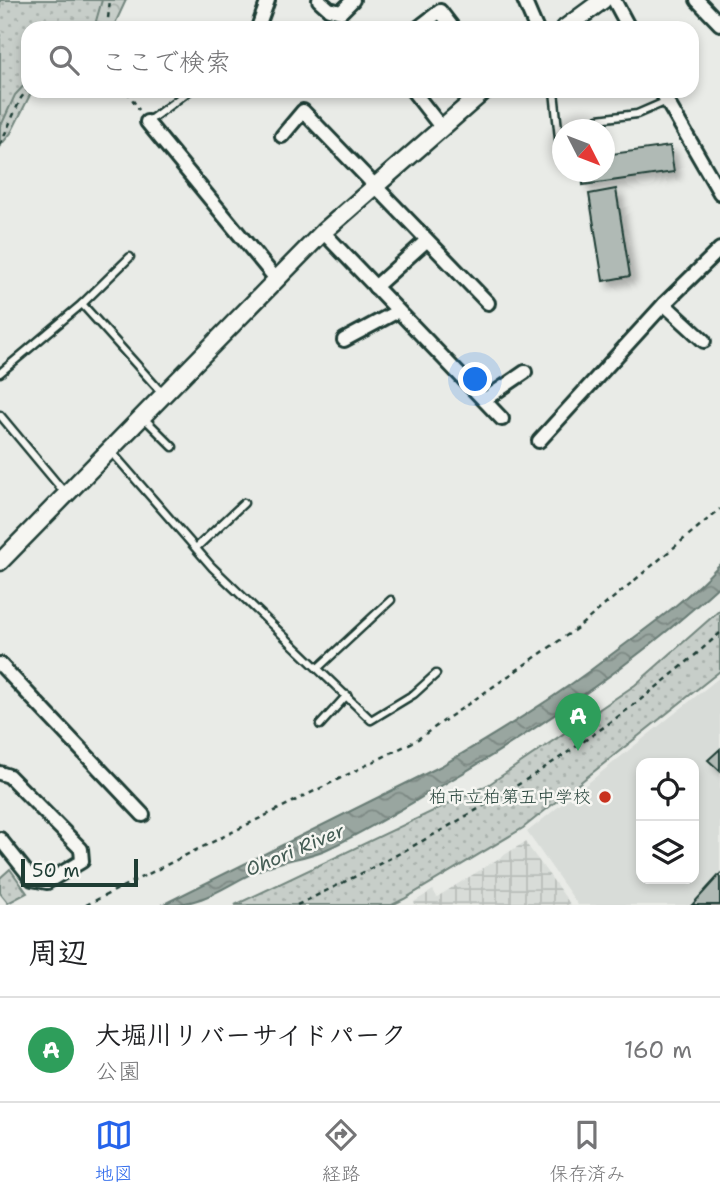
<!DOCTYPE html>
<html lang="ja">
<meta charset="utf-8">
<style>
body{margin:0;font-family:"Shantell Sans","Klee One",sans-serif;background:#f6f6f6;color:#202124}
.controls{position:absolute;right:21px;bottom:21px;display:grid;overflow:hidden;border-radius:14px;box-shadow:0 4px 10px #0003}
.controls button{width:63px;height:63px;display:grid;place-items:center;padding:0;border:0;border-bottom:2px solid #e0e0e0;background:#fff;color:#202124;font:35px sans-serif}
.compass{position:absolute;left:552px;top:119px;width:63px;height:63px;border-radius:50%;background:#fff;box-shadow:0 4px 10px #0003;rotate:132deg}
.scale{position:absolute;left:21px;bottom:18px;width:117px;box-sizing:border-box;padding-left:7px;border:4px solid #1f3d34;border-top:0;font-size:19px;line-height:24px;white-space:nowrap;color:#1f3d34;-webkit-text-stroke:5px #f6f6f2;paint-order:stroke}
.you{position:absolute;left:476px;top:380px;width:24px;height:24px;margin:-18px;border:5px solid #fff;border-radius:50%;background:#1a73e8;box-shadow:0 0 0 10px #1a73e833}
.badge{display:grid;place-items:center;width:46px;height:46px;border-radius:50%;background:#2563eb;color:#fff;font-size:23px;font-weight:700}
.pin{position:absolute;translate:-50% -58px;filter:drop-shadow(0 2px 4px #0008)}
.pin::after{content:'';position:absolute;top:37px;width:24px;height:21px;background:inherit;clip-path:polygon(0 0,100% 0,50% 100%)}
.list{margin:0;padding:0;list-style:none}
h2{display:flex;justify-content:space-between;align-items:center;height:91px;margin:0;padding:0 28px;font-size:30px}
h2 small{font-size:23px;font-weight:400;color:#757577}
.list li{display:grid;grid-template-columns:46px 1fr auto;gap:21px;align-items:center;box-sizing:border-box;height:105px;padding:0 28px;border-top:2px solid #e0e0e0}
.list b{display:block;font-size:26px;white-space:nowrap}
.list p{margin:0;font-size:23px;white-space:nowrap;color:#757577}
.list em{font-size:23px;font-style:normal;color:#757577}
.icon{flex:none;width:38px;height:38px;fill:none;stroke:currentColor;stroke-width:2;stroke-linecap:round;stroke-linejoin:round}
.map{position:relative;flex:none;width:720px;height:905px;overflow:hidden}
.search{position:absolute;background:#fff;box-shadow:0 4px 10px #0003;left:21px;right:21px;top:21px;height:77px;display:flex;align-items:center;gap:18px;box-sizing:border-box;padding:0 24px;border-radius:21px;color:#757577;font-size:26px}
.sheet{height:196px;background:#fff}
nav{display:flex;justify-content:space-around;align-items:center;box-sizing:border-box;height:98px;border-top:2px solid #e0e0e0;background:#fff;font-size:19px;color:#757577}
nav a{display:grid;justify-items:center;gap:4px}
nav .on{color:#2563eb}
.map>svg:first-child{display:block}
.built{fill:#d8dcd8;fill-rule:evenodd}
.industrial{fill:url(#industrial-grid)}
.forest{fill:url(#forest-crowns);stroke:#73867e;stroke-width:2}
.park{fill:url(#park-dots);stroke:#73867e;stroke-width:2}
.water{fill:url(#water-waves);stroke:#687c75;stroke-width:2}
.building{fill:#b0bab5;stroke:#1f3d34;stroke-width:2;filter:url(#shadow)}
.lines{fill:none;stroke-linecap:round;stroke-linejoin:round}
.service-casing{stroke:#1f3d34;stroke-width:11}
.minor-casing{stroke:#1f3d34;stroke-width:18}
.tertiary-casing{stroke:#1f3d34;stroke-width:21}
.path{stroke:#1f3d34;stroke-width:2.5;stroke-dasharray:5 5;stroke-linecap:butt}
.service{stroke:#f6f6f2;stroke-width:6}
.minor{stroke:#f6f6f2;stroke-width:12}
.tertiary{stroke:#f6f6f2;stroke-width:16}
.poi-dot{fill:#c8321e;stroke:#f6f6f2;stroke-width:2.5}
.labels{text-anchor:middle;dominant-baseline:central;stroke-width:5;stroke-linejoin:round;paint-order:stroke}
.poi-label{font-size:18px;fill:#1f3d34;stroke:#f6f6f2;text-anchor:end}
.water-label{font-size:19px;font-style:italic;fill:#445c54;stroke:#f6f6f2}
</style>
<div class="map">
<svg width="720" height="905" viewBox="0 0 720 905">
<defs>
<pattern id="industrial-grid" width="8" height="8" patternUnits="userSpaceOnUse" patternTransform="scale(1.75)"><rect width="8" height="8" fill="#d8dcd8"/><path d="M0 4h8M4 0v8" fill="none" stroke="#b9beba"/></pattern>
<pattern id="forest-crowns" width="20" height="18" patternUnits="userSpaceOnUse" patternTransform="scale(1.75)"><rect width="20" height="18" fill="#c7cec9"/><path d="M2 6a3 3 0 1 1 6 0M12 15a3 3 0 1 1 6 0" fill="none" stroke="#aab2ad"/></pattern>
<pattern id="park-dots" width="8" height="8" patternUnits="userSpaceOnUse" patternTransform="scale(1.75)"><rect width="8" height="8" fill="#c7cec9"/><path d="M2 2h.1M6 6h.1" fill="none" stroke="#aab2ad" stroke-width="1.8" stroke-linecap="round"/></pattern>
<pattern id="water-waves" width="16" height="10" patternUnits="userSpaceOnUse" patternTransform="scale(1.75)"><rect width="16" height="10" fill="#99a6a0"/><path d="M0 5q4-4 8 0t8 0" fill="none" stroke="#7c8883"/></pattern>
<filter id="shadow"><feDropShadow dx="6" dy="6" stdDeviation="3.5" flood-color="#0004"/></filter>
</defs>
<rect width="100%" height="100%" fill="#e9ebe7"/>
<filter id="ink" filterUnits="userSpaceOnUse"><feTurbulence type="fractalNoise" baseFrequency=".0143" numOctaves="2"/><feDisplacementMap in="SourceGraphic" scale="14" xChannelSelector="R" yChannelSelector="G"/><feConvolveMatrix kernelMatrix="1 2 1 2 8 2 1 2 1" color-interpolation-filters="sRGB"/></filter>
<g filter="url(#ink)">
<path class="built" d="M720 677V905H578L527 832ZM641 763H694V879H641Z"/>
<polygon class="industrial" points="525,842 571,905 416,905 414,902 433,890 437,897"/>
<polygon class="forest" points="0,0 126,0 113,28 28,28 28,91 32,91 11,133 0,146"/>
<g class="park">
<polygon points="0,0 102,0 94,28 28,28 28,81 15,95 0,128"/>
<polygon points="720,610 720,671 523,828 404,899 392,905 235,905 488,785 635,685"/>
<polygon points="10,869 27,893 8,903 0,893 0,878"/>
</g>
<path class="water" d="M720 564V585C635 663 541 728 441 786 403 808 365 832 325 850 306 858 284 860 264 868 225 884 209 905 162 905L441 766C499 732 555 698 608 657 648 627 686 601 720 564Z"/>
<g class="building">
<polygon points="670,146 674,172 583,185 582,172 604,172 604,155"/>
<polygon points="616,189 630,276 603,281 589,194"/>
<polygon points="720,749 720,771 708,760"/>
<polygon points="720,874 720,905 692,905"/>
</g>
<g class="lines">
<g class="service-casing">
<g id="service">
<polyline points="554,91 560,148"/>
<polyline points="598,119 637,114 667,101"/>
<polyline points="147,122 189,91"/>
<polyline points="130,257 82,304 162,393"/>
<polyline points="0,373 82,304"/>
<polyline points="0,415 65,493"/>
<polyline points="143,417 173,447"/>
<polyline points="110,450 212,567 371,720 414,694 436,674"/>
<polyline points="197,547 244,503"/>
<polyline points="319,667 391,600"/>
<polyline points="320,725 347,695"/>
</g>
</g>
<g class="minor-casing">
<g id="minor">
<polyline points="319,0 329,9 341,12 353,0"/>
<polyline points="524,0 536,28"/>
<polyline points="614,0 629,28"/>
<polyline points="697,0 720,24"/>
<polyline points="263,28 259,25 268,0"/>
<polyline points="418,28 440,11 453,28"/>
<polyline points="413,91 441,127"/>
<polyline points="661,91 720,193"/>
<polyline points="147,122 276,279"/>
<polyline points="282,136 303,111 488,303"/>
<polyline points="323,232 502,419"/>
<polyline points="375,287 426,241"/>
<polyline points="664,304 704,341"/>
<polyline points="344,340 398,311"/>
<polyline points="484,400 525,372"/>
<polyline points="539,441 664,304 720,249"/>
<polyline points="0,664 143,815"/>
<polyline points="0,773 9,776 81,849 82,861 47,882 32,879 0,839"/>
</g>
</g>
<g class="tertiary-casing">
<g id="tertiary">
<polyline points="565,28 603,0"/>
<polyline points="0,562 323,232 484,91"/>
</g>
</g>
<g class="path">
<polyline points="107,28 110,0"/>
<polyline points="127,91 139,110"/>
<polyline points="0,145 21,98 28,89"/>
<polyline points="86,905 415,741 576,629 720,509"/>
<path d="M297 905C448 833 596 746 720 633"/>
</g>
<use href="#service" class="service"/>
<use href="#minor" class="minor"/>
<use href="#tertiary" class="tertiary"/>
</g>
</g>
<circle class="poi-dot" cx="605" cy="797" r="7"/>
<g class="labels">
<g class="poi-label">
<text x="591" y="797">柏市立柏第五中学校</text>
</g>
<g class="water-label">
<text transform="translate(295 850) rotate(-23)">Ohori River</text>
</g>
</g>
</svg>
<div class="controls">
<button><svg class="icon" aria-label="locate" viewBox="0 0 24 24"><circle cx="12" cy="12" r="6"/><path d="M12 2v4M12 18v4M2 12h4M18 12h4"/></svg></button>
<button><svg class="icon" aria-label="layers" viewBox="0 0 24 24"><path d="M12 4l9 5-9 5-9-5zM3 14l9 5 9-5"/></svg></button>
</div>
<svg class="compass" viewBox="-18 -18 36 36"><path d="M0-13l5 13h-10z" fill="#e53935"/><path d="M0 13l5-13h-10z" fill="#757577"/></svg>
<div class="scale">50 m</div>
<div class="you"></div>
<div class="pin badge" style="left:578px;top:751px;background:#2e9e5b">A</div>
<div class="search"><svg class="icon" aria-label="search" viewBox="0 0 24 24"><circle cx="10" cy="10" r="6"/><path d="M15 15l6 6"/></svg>ここで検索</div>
</div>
<section class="sheet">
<h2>周辺<small></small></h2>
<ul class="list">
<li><span class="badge" style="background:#2e9e5b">A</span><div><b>大堀川リバーサイドパーク</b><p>公園</p></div><em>160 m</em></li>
</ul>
</section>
<nav>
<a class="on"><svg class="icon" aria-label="map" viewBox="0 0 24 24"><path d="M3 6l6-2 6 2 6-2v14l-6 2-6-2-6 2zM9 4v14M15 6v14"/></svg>地図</a>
<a><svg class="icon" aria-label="directions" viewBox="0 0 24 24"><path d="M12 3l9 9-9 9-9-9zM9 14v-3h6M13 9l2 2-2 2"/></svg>経路</a>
<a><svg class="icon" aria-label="saved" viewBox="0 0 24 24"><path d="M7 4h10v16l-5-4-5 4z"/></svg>保存済み</a>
</nav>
